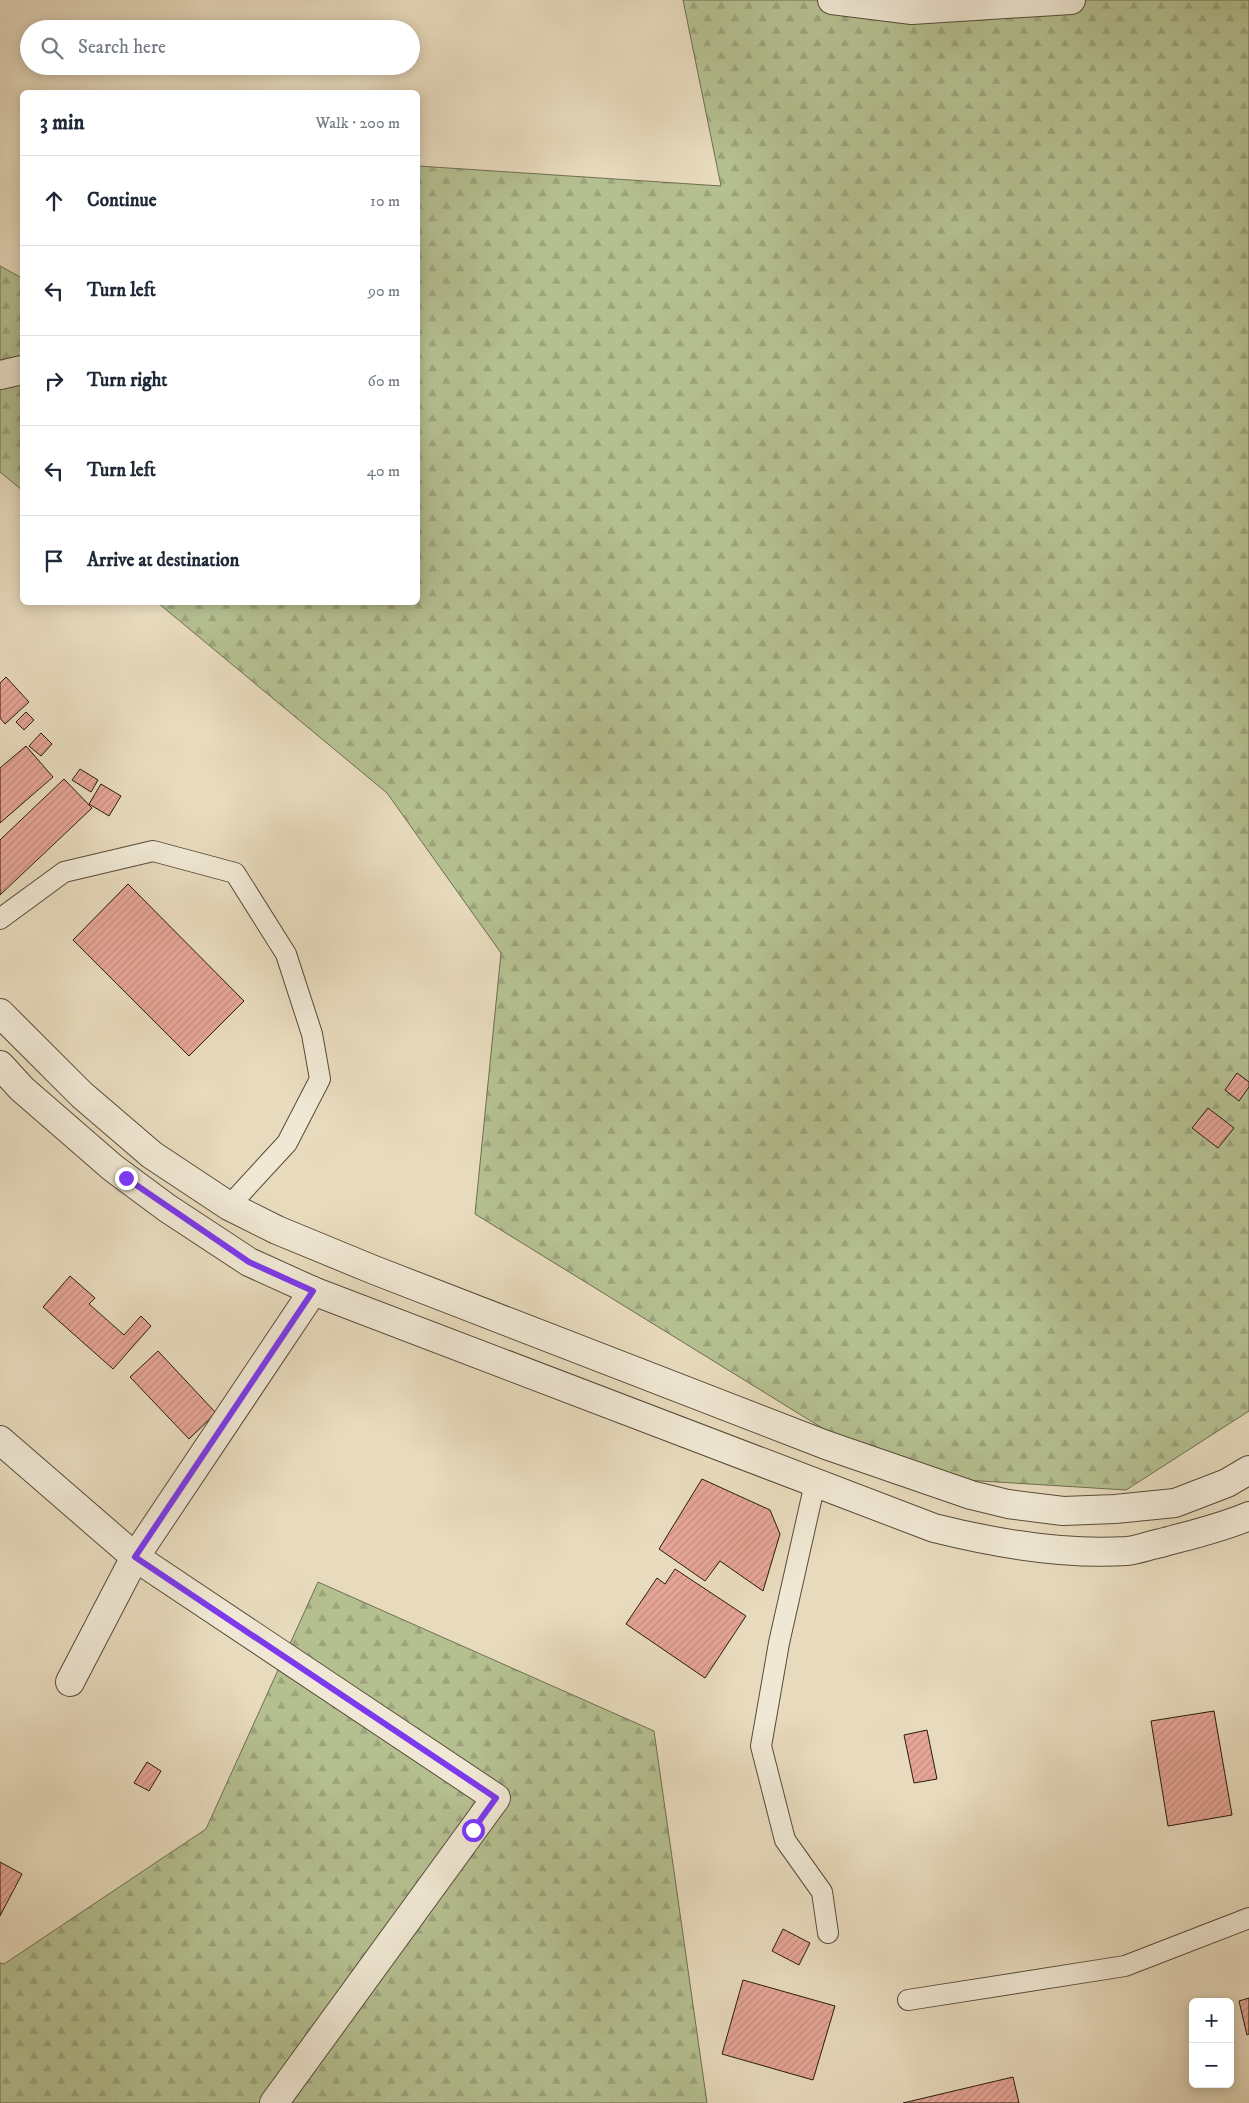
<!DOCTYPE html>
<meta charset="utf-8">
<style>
body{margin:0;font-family:"IM FELL DW Pica",serif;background:#f2f2f3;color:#1f2937}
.controls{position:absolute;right:15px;bottom:15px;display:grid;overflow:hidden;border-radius:8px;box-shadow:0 2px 12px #0003}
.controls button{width:45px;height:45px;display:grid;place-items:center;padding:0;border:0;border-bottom:1px solid #e0e1e3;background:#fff;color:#1f2937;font:25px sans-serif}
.stop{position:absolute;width:15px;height:15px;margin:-11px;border:4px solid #7c3aed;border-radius:50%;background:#fff}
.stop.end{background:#7c3aed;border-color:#fff;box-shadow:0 1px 5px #0008}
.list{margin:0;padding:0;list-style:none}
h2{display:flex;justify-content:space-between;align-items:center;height:65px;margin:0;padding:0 20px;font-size:21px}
h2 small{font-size:16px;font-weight:400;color:#747a83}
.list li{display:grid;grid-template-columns:32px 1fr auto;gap:15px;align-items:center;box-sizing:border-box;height:90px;padding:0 20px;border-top:1px solid #e0e1e3}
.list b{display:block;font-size:19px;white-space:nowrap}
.list em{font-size:16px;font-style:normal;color:#747a83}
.icon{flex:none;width:28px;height:28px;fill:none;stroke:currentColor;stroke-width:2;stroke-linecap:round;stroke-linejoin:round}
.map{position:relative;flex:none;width:1249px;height:2103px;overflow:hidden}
.search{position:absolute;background:#fff;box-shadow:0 2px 12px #0003;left:20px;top:20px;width:400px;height:55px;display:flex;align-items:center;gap:12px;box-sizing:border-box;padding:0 18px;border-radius:28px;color:#747a83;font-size:19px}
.panel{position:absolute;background:#fff;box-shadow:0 2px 12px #0003;left:20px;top:90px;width:400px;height:515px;border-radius:8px}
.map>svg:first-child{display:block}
.forest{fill:url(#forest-firs);stroke:#6e6e50}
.building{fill:url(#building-hatch);stroke:#271b0e}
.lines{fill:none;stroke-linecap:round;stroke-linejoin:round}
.service-casing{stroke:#574b3a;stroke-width:22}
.minor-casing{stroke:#574b3a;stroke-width:30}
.tertiary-casing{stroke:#574b3a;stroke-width:30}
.service{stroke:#f0e8d4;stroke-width:20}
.minor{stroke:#f0e8d4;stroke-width:28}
.tertiary{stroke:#f0e8d4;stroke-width:28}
.route{stroke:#7c3aed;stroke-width:6}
</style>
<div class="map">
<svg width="1249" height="2103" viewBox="0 0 1249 2103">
<defs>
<pattern id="forest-firs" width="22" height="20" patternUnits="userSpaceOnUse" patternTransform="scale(1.25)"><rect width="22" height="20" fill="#b5c091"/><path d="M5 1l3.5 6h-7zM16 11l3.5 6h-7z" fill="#9ca47c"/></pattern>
<pattern id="building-hatch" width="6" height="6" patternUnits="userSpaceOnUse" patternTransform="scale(1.25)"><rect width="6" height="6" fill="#e6a596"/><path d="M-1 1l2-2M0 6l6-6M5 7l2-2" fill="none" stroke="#c58d80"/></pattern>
</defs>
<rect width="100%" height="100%" fill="#e8dbbd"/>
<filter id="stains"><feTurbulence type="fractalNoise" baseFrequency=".004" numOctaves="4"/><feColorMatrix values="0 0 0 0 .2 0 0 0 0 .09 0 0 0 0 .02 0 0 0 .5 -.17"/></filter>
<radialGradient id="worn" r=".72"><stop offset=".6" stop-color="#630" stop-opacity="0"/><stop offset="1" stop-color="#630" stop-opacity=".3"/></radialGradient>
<g class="forest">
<polygon points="683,0 1249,0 1249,1411 1126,1490 900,1476 475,1214 501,953 387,793 158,603 418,602 418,166 721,186"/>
<polygon points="0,266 22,278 22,490 0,472"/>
<polygon points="318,1582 654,1731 707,2103 0,2103 0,1963 4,1964 206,1829"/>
</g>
<g class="building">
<polygon points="6,677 29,702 5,724 0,718 0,683"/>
<polygon points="26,712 34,720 24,730 16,722"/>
<polygon points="41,733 52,744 41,756 29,746"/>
<polygon points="26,746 53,777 0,823 0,768"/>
<polygon points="80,769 98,780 91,792 72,780"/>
<polygon points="64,779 92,808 0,895 0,840"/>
<polygon points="101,784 121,796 109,816 89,804"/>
<polygon points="128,884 244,1001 189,1056 73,940"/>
<polygon points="1237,1073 1249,1082 1249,1087 1239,1101 1225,1090"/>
<polygon points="1208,1108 1234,1128 1218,1148 1192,1128"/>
<polygon points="70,1276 95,1298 89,1304 124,1335 141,1316 151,1326 113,1369 43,1307"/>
<polygon points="158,1351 216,1413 189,1439 130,1377"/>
<polygon points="702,1479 770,1510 780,1534 763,1591 720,1561 705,1581 659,1549"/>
<polygon points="675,1569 746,1616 705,1678 626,1624 657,1578 665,1584"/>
<polygon points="1214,1711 1232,1815 1168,1826 1151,1721"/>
<polygon points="927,1730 937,1779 914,1783 904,1735"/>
<polygon points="147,1762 161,1771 149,1791 134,1783"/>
<polygon points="0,1862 22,1874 0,1916"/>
<polygon points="783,1929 810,1943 799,1965 772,1951"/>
<polygon points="743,1980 835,2006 813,2080 722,2054"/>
<polygon points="1249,1998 1249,2034 1247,2035 1239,2001"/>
<polygon points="1013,2077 1019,2103 903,2103"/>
</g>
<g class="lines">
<g class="service-casing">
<g id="service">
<polyline points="0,919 64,872 153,851 235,873 286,954 312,1034 320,1079 287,1143 229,1206"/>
<polyline points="815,1483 779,1643 761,1746 785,1840 822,1892 828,1933"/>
<polyline points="908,2000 1125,1966 1249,1918"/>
</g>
</g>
<g class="minor-casing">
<g id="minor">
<polyline points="832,0 912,10 1071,0"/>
<polyline points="0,375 22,370"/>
<polyline points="0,1440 135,1557 496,1798 274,2103"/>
<polyline points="70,1682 135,1557 313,1291"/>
</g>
</g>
<g class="tertiary-casing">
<g id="tertiary">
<polyline points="0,1013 82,1095 152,1155 229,1206 277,1230 374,1270 826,1445 971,1495 1008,1504 1063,1511 1115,1509 1175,1503 1227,1483 1249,1470"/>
<path d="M0 1065 22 1089 113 1168 167 1208 249 1262 313 1291 934 1528C994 1543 1065 1555 1127 1551 1138 1550 1150 1545 1161 1543 1190 1535 1221 1528 1249 1516"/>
</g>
</g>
<use href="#service" class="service"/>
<use href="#minor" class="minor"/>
<use href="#tertiary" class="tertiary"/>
</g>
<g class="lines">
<polyline class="route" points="126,1178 249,1262 313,1291 135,1557 496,1798 473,1830"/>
</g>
<rect width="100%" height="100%" filter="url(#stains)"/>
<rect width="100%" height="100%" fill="url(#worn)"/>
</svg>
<div class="controls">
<button>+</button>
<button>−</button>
</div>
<div class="stop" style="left:473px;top:1830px"></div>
<div class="stop end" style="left:126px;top:1178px"></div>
<div class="search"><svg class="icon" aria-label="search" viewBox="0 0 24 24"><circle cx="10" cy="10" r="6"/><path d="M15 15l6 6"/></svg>Search here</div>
<section class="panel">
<h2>3 min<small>Walk · 200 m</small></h2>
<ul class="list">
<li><svg class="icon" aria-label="ahead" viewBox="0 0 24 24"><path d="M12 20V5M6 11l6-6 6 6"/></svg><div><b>Continue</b></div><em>10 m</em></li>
<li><svg class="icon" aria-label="left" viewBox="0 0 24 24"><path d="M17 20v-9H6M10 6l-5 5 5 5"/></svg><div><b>Turn left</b></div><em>90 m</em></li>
<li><svg class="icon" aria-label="right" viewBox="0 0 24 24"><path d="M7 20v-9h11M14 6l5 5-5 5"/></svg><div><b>Turn right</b></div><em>60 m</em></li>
<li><svg class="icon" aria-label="left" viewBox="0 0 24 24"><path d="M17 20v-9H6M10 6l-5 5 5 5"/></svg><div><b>Turn left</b></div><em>40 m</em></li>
<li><svg class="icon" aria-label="arrive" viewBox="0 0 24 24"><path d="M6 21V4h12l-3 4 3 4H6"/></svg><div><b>Arrive at destination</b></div></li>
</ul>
</section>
</div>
